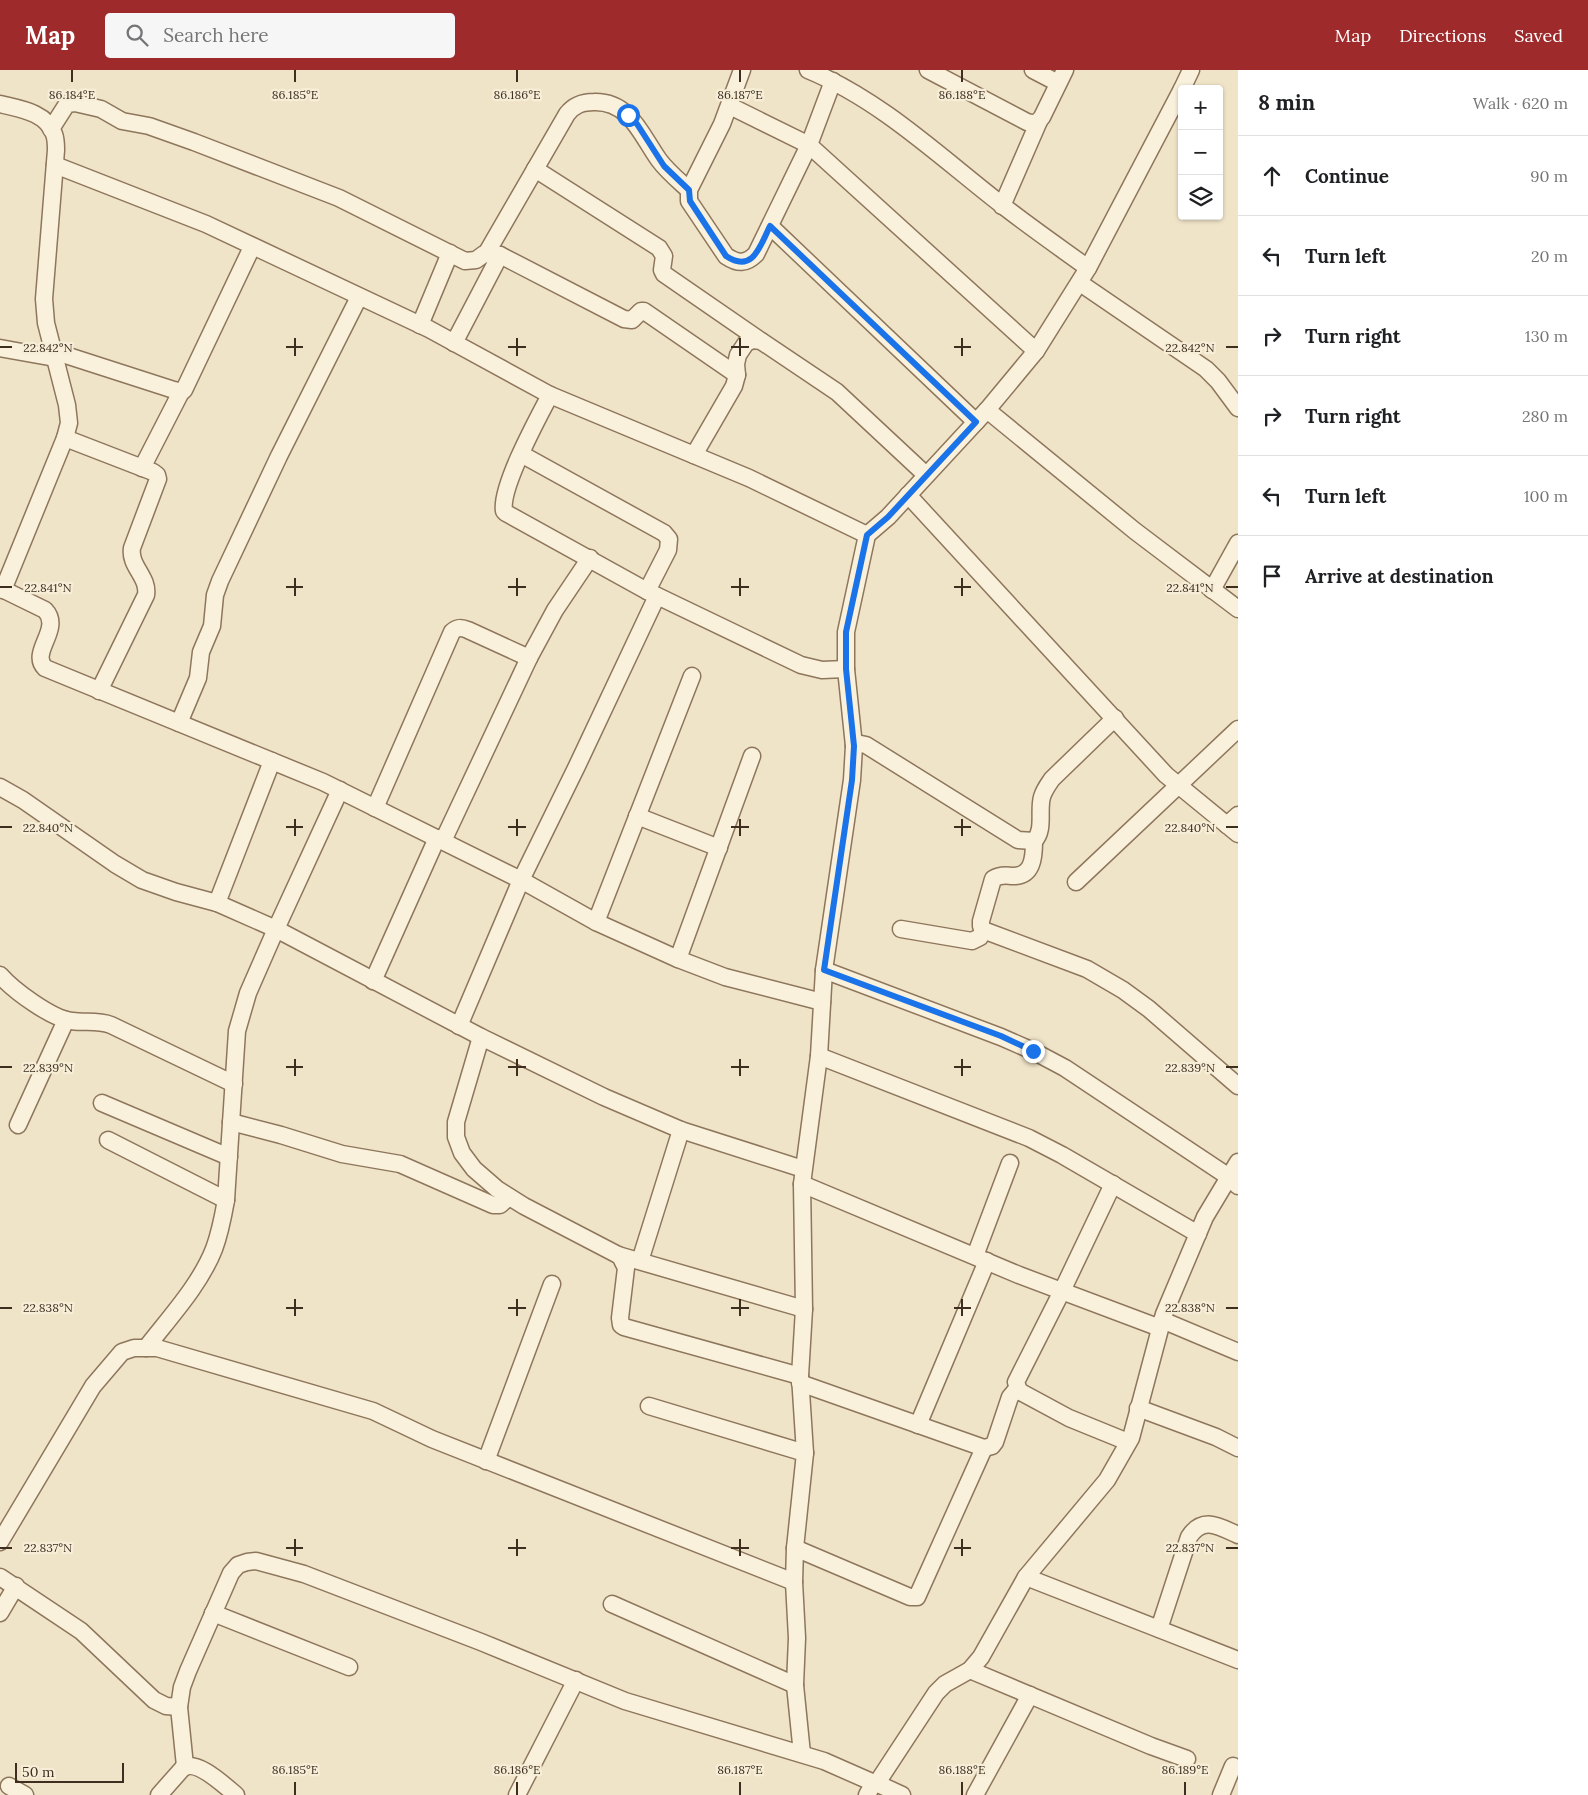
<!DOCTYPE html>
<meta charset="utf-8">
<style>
body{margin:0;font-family:Lora,serif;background:#f6f6f6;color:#202124}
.controls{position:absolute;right:15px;top:15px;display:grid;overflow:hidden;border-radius:5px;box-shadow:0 1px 4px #0004}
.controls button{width:45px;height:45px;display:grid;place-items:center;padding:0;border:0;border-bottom:1px solid #e0e0e0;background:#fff;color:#202124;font:25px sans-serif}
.scale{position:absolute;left:15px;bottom:12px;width:109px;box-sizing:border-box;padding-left:5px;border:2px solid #3d2e20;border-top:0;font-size:14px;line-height:18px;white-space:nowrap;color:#3d2e20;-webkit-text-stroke:4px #f7eed8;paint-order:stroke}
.stop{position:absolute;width:15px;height:15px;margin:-11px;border:4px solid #1a73e8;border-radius:50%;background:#fff}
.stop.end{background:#1a73e8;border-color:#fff;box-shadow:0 1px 5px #0008}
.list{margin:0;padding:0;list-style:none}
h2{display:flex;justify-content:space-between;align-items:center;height:65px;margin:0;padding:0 20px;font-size:21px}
h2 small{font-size:16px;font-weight:400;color:#757577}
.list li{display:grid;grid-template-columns:32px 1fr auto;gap:15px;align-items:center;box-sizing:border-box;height:80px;padding:0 20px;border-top:1px solid #e0e0e0}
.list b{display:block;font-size:19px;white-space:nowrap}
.list em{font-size:16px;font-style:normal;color:#757577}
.icon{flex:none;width:28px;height:28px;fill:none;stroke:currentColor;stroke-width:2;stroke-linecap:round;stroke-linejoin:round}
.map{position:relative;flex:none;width:1238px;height:1725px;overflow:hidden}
header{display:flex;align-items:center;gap:30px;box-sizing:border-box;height:70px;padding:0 25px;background:#9e2a2b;color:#fff}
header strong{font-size:24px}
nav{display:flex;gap:28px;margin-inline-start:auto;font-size:18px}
.search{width:350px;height:45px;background:#f6f6f6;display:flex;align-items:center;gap:12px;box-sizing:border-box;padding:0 18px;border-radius:5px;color:#757577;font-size:19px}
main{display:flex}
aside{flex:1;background:#fff}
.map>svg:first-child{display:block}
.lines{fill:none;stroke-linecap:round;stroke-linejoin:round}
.minor-casing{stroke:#8d765c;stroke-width:19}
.minor{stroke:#faf1dc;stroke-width:16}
.route{stroke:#1a73e8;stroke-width:6}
.ticks{fill:none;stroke:#3d2e20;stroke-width:2}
.ticks-label{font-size:12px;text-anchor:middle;fill:#3d2e20;stroke:#f7eed8;stroke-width:4.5;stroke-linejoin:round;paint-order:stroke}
</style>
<header>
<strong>Map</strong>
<div class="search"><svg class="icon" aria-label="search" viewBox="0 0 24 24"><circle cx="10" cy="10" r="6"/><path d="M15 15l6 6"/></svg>Search here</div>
<nav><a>Map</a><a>Directions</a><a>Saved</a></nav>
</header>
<main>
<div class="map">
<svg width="1238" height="1725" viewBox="0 0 1238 1725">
<rect width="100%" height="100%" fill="#f0e4c8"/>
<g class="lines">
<g class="minor-casing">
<g id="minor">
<path d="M808 0C881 30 940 87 1002 135 1030 157 1059 177 1088 198"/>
<path d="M928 0 1027 52C1034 54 1038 53 1042 47L1065 0"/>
<polyline points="1033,0 1058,13"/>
<polyline points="833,11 809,75 1036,281"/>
<polyline points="1182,19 1191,0"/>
<path d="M0 34C20 39 46 42 54 64 56 69 56 75 56 80L44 229 46 253 67 335 69 353 65 368 3 520"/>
<path d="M730 36 809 75 756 184C746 194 738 194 726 186L689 131V120L722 54 742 0"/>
<polyline points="51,59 67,34 75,33 101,39 122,51 149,56 194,72 339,128 465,191 476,190 484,184 500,185 624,249 632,250 641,241 644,241 737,305"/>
<polyline points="55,95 206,154 429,259 550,325 749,408 867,465"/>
<polyline points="535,99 659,178 664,186 662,200 664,204 761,271"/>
<polyline points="1002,136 1039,51"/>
<polyline points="770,156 976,352"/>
<path d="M486 184 567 44C574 35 582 32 594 32 630 31 641 65 659 90 667 101 678 110 689 120"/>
<polyline points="1080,213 1206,299 1218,311 1238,338"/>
<polyline points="420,255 450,183"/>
<polyline points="454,273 500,185"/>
<polyline points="0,278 55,288"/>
<polyline points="53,281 174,320 181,322 184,320 252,177"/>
<path d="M550 325C538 348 500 417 504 441L506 443 647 521 801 595 822 600 846 599"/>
<polyline points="987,340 1135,461 1238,539"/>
<path d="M65 368 153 402 157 405 158 409 132 478C129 496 149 507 146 525L99 621"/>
<polyline points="521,384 664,463 669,469 668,480 647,521"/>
<polyline points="694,385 734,316 737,305 736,294 738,285 746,273 753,270 761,271 837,322 926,405"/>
<polyline points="142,398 181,322"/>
<polyline points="908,425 1166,705 1238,764"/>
<path d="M0 518 45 540C63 559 29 582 45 598L323 712 521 810 596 852 678 889 725 907 822 932"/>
<polyline points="1212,520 1238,473"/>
<polyline points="179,653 198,608 201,582 212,556 215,525 220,511 279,386 359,227"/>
<path d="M854 676 861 674 866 675 1018 770 1034 771C1045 760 1038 741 1042 727 1044 720 1048 715 1052 709L1115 648"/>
<polyline points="0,717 23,730 115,794 142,810 176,822 217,833 276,859 481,967 604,1027 681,1060 803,1099"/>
<path d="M375 738 452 562C457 557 461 557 468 560L529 588"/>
<polyline points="637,746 719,778"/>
<polyline points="1227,755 1238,745"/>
<polyline points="443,771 529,588 555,540 590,488"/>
<path d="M1034 771C1034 787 1033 807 1012 806 1005 805 999 805 993 809L981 851V856L983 860 1087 899 1123 920 1149 939 1238 1016"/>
<polyline points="1076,812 1238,659"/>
<polyline points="217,833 272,691"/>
<polyline points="596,852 692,606"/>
<polyline points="901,859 972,871 980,867 983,860"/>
<polyline points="678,889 752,686"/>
<polyline points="824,900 1001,967 1033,981 1065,998 1229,1107 1238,1116"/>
<path d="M0 905C13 920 52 949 72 951 85 953 98 950 111 955L234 1014"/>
<polyline points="373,911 437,768"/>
<polyline points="459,956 521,810 577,696 657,526"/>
<polyline points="481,967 456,1052 456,1067 462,1083 474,1099 497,1119 524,1136 620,1186 626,1198 620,1248 621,1255 624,1257 800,1306"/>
<polyline points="819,986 1029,1068 1062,1085 1198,1164"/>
<polyline points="102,1033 229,1087"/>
<polyline points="231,1052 281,1065 342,1084 400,1094 493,1135 500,1135 509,1127"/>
<polyline points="18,1055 66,950"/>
<polyline points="108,1070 226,1130"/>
<polyline points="802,1114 1019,1205 1160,1258"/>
<polyline points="618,1185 804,1239"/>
<polyline points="975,1186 1010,1093"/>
<polyline points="640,1191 681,1060"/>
<polyline points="1162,1250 1238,1282"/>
<path d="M146 1278C169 1248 200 1215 214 1179 220 1163 223 1147 226 1130L237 961 248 923 276 859 340 720"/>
<polyline points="800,1313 984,1378 992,1376 995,1372 1010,1327 1015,1321 1019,1321 1069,1348 1128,1372"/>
<polyline points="1019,1321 1016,1312 1062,1221 1113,1114"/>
<polyline points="649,1336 805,1383"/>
<polyline points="1138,1338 1216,1367 1238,1378"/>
<polyline points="918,1355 987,1191"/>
<polyline points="486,1391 552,1214"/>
<polyline points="0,1472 93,1316 122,1282 134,1278 157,1278 373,1341 432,1369 794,1512"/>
<polyline points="795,1478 910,1527 917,1527 984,1378"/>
<polyline points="0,1507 81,1561 154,1630 166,1636 179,1637"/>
<polyline points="1026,1507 1238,1590"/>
<polyline points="612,1534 795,1615"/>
<polyline points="0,1543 16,1516"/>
<polyline points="213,1543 349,1597"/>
<path d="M1159 1559 1189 1467C1203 1445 1220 1457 1238 1465"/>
<polyline points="970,1600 1151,1676 1187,1689"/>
<polyline points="802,1684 795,1615 797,1568 794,1512 795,1478 805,1383 800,1306 804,1239 802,1114 819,986 824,900 852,710 854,676 846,599 846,562 867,465 888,447 987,340 1036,281 1088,198 1182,19"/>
<polyline points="185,1696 179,1637 182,1617 188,1601 231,1503 238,1495 247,1492 256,1491 304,1504 481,1572 625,1631 824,1691 874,1713"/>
<polyline points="877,1713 936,1623 945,1614 970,1600 981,1587 1026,1507 1107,1410 1131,1368 1164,1244 1205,1147 1238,1092"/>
<polyline points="9,1716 25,1725"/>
<path d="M159 1725 182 1699C195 1687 225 1716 236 1725"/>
<polyline points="517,1725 576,1610"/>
<polyline points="867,1725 873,1714 876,1713 902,1725"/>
<polyline points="975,1725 1030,1625"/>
<polyline points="1221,1725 1233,1696"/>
</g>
</g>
<use href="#minor" class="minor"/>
</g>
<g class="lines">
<path class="route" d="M628 45 637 54 664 96 689 120 690 131 726 186C753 204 760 176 770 156L976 352 888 447 867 465 846 562V599L854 676 852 710 824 900 1001 966 1033 981"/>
</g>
<path class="ticks" d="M72 0V12M295 0V12M517 0V12M740 0V12M962 0V12M295 268V286M517 268V286M740 268V286M962 268V286M0 277H12M286 277H303M508 277H526M731 277H749M954 277H971M1226 277H1238M295 508V526M517 508V526M740 508V526M962 508V526M0 517H12M286 517H303M508 517H526M731 517H749M954 517H971M1226 517H1238M295 749V766M517 749V766M740 749V766M962 749V766M0 757H12M286 757H303M508 757H526M731 757H749M954 757H971M1226 757H1238M295 989V1006M517 989V1006M740 989V1006M962 989V1006M0 997H12M286 997H303M508 997H526M731 997H749M954 997H971M1226 997H1238M295 1229V1246M517 1229V1246M740 1229V1246M962 1229V1246M0 1238H12M286 1238H303M508 1238H526M731 1238H749M954 1238H971M1226 1238H1238M295 1469V1486M517 1469V1486M740 1469V1486M962 1469V1486M0 1478H12M286 1478H303M508 1478H526M731 1478H749M954 1478H971M1226 1478H1238M295 1712V1725M517 1712V1725M740 1712V1725M962 1712V1725M1185 1712V1725"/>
<g class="ticks-label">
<text x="72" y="29">86.184°E</text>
<text x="295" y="29">86.185°E</text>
<text x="517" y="29">86.186°E</text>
<text x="740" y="29">86.187°E</text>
<text x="962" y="29">86.188°E</text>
<text x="48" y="282">22.842°N</text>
<text x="1190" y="282">22.842°N</text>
<text x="48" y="522">22.841°N</text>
<text x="1190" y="522">22.841°N</text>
<text x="48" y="762">22.840°N</text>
<text x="1190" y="762">22.840°N</text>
<text x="48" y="1002">22.839°N</text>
<text x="1190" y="1002">22.839°N</text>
<text x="48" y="1242">22.838°N</text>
<text x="1190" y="1242">22.838°N</text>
<text x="48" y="1482">22.837°N</text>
<text x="1190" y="1482">22.837°N</text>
<text x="295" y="1704">86.185°E</text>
<text x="517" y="1704">86.186°E</text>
<text x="740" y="1704">86.187°E</text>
<text x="962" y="1704">86.188°E</text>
<text x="1185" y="1704">86.189°E</text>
</g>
</svg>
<div class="controls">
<button>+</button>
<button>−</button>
<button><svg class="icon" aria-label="layers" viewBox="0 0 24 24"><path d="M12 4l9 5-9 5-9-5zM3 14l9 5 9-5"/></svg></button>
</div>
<div class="scale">50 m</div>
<div class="stop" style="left:628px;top:45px"></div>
<div class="stop end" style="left:1033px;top:981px"></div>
</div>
<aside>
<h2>8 min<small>Walk · 620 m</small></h2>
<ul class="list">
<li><svg class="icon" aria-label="ahead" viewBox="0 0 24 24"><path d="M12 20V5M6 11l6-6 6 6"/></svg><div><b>Continue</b></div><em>90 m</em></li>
<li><svg class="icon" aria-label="left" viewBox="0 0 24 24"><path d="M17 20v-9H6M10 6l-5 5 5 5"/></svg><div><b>Turn left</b></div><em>20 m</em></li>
<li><svg class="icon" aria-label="right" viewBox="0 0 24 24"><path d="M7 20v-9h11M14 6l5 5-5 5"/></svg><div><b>Turn right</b></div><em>130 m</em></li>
<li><svg class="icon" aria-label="right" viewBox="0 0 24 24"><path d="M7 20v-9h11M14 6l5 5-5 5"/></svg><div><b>Turn right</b></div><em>280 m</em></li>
<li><svg class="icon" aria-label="left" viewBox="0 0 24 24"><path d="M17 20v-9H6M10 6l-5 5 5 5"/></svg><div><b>Turn left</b></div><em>100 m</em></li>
<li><svg class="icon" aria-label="arrive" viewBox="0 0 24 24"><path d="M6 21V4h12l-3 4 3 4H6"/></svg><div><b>Arrive at destination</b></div></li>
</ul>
</aside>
</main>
